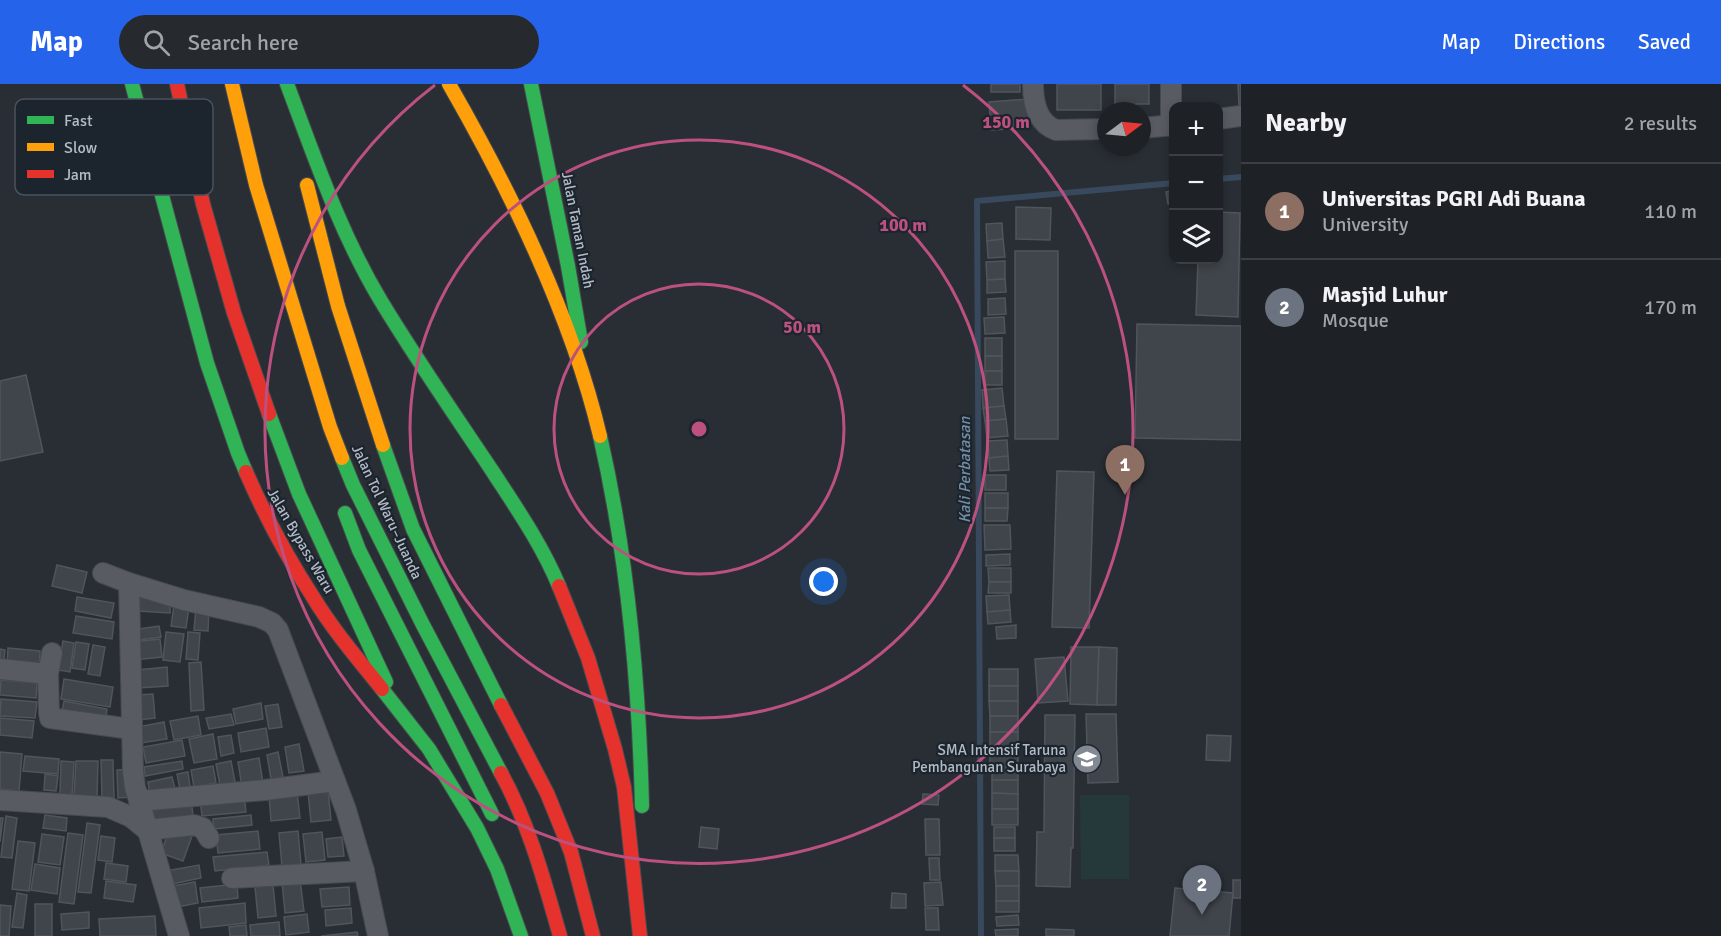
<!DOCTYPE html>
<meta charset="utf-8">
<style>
body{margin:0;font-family:Signika,sans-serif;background:#262a2f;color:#f1f3f6}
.controls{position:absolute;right:18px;top:18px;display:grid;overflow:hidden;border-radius:12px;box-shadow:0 3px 9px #0003}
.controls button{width:54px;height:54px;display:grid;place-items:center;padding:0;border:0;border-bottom:2px solid #3c3f44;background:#1e2227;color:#f1f3f6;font:30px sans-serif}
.compass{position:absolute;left:1097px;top:18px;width:54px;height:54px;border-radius:50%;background:#1e2227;box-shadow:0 3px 9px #0003;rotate:74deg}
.you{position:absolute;left:824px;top:498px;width:21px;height:21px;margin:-15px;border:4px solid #fff;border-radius:50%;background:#1a73e8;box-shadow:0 0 0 9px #1a73e833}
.badge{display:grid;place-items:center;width:39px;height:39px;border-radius:50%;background:#2563eb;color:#fff;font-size:20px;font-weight:700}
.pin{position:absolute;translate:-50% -50px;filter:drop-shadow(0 2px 3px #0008)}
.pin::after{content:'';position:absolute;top:32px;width:21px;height:18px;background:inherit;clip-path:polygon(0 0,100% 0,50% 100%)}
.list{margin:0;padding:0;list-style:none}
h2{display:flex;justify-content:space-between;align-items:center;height:78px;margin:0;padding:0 24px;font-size:26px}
h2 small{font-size:20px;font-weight:400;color:#a1a4a7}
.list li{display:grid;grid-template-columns:39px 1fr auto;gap:18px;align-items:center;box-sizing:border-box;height:96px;padding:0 24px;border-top:2px solid #3c3f44}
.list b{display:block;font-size:22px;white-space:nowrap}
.list p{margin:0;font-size:20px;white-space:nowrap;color:#a1a4a7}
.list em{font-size:20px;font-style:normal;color:#a1a4a7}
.icon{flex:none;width:33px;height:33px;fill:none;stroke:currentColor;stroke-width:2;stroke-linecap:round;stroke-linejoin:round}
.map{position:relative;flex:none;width:1241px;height:852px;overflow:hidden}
header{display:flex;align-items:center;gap:36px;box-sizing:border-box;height:84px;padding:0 30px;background:#2563eb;color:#fff}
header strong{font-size:28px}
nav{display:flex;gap:33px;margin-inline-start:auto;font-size:21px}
.search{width:420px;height:54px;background:#262a2f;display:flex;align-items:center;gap:15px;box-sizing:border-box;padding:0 21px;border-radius:33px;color:#a1a4a7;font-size:22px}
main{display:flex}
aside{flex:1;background:#1e2227}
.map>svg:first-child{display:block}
.green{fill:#26393a}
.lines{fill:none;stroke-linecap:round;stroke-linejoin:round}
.stream{stroke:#38495d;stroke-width:6}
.building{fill:#40454b;stroke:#50555b;stroke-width:1.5}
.street-casing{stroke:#464a4f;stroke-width:22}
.fast-casing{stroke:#464a4f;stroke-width:16}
.slow-casing{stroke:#464a4f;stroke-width:16}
.jam-casing{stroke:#464a4f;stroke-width:16}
.street{stroke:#585c62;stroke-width:20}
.fast{stroke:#30b455;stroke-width:14}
.slow{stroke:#ff9f0a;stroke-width:14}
.jam{stroke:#e5322d;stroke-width:14}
.ring{fill:none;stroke:#bc5180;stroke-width:3}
.labels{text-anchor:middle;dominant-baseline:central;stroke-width:4.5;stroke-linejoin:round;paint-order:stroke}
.street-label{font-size:15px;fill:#b2bac5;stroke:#1c252e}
.poi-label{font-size:15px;fill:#b2bac5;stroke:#1c252e;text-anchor:end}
.water-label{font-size:16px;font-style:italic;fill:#748da7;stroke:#1c252e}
.key{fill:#1c252e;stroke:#49525b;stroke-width:1.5}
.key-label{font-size:16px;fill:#b2bac5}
.centre{fill:#bc5180;stroke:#1c252e;stroke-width:3}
.ring-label{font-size:18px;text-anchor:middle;font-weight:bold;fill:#bc5180;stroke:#1c252e;stroke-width:4.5;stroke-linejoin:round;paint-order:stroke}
</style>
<header>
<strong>Map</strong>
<div class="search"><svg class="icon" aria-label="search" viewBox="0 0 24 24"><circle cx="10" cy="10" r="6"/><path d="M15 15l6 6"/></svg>Search here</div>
<nav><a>Map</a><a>Directions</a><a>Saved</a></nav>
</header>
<main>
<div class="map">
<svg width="1241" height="852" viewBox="0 0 1241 852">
<rect width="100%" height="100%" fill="#282e34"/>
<polygon class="green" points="1080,711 1129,711 1129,795 1081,795"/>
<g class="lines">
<g class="stream">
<polyline points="1218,95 1241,93"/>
<polyline points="981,852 977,117 1174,99"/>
</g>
</g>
<g class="building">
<rect x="991" y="0" width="29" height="8"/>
<rect x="1057" y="0" width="44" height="26"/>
<rect x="1115" y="0" width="34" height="20"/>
<polygon points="1238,0 1241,0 1241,21 1239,21"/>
<polygon points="1028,15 1030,44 991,46 989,18"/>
<polygon points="1174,107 1174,119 1168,120 1166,108"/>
<polygon points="1016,123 1051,124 1050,156 1016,155"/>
<polygon points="1218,128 1240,129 1238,233 1196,231 1198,176 1218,176"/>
<polygon points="1002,139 1003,155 987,157 986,140"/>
<polygon points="1003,155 1005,173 988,174 987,157"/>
<rect x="1015" y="167" width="43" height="188"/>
<polygon points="1005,177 1005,195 987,196 986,178"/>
<polygon points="1005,195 1006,208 987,209 987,196"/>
<polygon points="1005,214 1006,230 988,231 988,215"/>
<polygon points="1004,233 1005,249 985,250 984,234"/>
<polygon points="1137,240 1241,242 1241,356 1135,354"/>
<rect x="985" y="254" width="17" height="18"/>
<rect x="985" y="272" width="17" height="15"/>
<rect x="985" y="287" width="17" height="14"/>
<polygon points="26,291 43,368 0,377 0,297"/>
<polygon points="1002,304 1004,322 983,324 982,306"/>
<polygon points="1004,322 1006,335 985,337 983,324"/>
<polygon points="1006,335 1008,352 987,354 985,337"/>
<polygon points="1007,356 1008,372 989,374 988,357"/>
<polygon points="1008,372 1009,386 990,387 989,374"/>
<polygon points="1057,387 1094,388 1089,544 1052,543"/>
<rect x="985" y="391" width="21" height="15"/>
<rect x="985" y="409" width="23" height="15"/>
<polygon points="985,424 1008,424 1007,437 985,437"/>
<polygon points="984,441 1010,441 1011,465 985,466"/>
<polygon points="1010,470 1010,481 986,482 986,471"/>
<polygon points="57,481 87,488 82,509 52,502"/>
<polygon points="988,484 1011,484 1011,498 989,498"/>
<polygon points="989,498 1011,498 1011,509 988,509"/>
<polygon points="1009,511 1010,526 987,528 986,512"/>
<polygon points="138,512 170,513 170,529 138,527"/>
<polygon points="77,513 114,519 111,534 75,527"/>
<polygon points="174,521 189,523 186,544 171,542"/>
<polygon points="196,523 209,524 208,547 194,546"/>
<polygon points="1010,526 1011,538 988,540 987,528"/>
<polygon points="76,532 114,538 112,555 73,549"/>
<polygon points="1016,541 1016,554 997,555 996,543"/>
<polygon points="159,542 161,553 133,557 132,546"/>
<polygon points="166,548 184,550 180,578 163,576"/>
<polygon points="188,548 200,549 198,576 186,575"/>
<polygon points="160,555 162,573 134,576 132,558"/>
<polygon points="63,557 74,559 70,588 58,586"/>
<polygon points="76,558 89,560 85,586 72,584"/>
<polygon points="93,561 105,563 100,592 88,590"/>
<polygon points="1071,563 1099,563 1097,621 1070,620"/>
<polygon points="1099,563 1117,564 1116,621 1097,621"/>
<polygon points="8,564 40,567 39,586 7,583"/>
<polygon points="0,565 5,566 3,584 0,584"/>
<polygon points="1064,573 1068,617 1038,619 1035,575"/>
<polygon points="201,578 204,626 191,627 189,579"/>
<polygon points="167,583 168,602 138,604 137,586"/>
<rect x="989" y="585" width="29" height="17"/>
<polygon points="64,595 113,603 110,623 61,615"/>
<polygon points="1,596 37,599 36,614 0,611"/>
<rect x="989" y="602" width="29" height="15"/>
<polygon points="153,610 155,634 138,636 136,611"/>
<polygon points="1,615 37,618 35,634 0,632"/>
<polygon points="64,617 107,625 105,639 61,632"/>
<polygon points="989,617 1018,617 1018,632 990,632"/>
<polygon points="261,619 263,635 236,640 233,625"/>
<polygon points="278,620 282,643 269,645 265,622"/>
<polygon points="231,630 234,641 209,645 206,634"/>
<polygon points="1086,630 1116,630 1118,698 1088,699"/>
<polygon points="1045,631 1075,631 1073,764 1071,764 1070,803 1036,802 1037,748 1044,748"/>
<polygon points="198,632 201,651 174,656 170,637"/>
<rect x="990" y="632" width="28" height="16"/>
<polygon points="0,634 34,637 32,654 0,651"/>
<polygon points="164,638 167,655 141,659 138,643"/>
<polygon points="266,644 269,663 241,668 238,649"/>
<rect x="990" y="648" width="28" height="15"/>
<polygon points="213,650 217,675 194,679 189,655"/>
<polygon points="231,651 234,669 221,672 218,653"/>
<polygon points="1207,651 1231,652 1230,677 1206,676"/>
<polygon points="182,656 185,672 146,679 143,663"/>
<polygon points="299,660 304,687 289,689 285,663"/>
<rect x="990" y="663" width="28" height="20"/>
<polygon points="0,668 22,670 19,707 0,705"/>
<polygon points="278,668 283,693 271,695 267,671"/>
<polygon points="25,672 59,675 58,690 23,687"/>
<polygon points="259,674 263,699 242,703 238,678"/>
<polygon points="101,676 113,676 114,715 102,715"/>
<polygon points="61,677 74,678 72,712 60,711"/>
<polygon points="76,677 98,677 97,713 74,712"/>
<polygon points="182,677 183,685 145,692 144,683"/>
<polygon points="231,677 235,698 220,701 216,680"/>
<polygon points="213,682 216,699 194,703 191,686"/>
<polygon points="131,685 132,713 118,714 117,686"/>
<rect x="992" y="685" width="26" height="11"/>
<polygon points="188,688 190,703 180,705 177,690"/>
<polygon points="45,690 58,692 56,707 44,706"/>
<polygon points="172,693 175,705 150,710 148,698"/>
<polygon points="992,696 1018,696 1018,710 992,709"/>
<polygon points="328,706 331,736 311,738 308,708"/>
<polygon points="297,708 300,734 271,737 269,711"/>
<polygon points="992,709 1018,710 1018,725 992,725"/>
<polygon points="923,710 939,711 938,721 922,720"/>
<polygon points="244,711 246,728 202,732 200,715"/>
<polygon points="191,714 193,732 149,736 147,718"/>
<rect x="992" y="725" width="26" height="16"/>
<polygon points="45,731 67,734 66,747 43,744"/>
<polygon points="251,731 252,741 214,745 213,735"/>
<polygon points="6,732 17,734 12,774 1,773"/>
<polygon points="0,734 3,734 0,758"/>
<polygon points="925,735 939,735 940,771 926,771"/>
<polygon points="87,739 100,741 91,809 78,808"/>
<polygon points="701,743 719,745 717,765 699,763"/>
<rect x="994" y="743" width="21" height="11"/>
<polygon points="170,744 192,752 183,777 161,769"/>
<polygon points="258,747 260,765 218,769 216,751"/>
<polygon points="298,747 301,781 282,783 279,749"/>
<polygon points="322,748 325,776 306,778 303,750"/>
<polygon points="68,749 83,751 74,820 59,818"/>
<polygon points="42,750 64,753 60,781 38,778"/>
<polygon points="101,752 115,754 112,778 98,776"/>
<polygon points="342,753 344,772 328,773 326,755"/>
<rect x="994" y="754" width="21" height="13"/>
<polygon points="18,757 35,759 29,807 12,805"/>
<polygon points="267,768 269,781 215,787 213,773"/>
<polygon points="995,771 1018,771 1019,787 995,787"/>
<polygon points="929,774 939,774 940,796 930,796"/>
<polygon points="106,779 128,782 126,798 104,795"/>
<polygon points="35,780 60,784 57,810 31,806"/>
<polygon points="199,781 201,794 167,801 165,787"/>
<polygon points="995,787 1019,787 1019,802 996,802"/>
<polygon points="300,796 304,827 285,829 282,798"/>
<rect x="1233" y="796" width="8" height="18"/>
<polygon points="106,797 136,801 133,818 104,814"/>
<polygon points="195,798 198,819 177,823 173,802"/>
<polygon points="941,798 943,821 925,822 924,799"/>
<polygon points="237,800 238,814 202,818 200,804"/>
<polygon points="273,801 276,832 258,834 255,803"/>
<rect x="996" y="802" width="23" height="15"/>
<polygon points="349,803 350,821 322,823 320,805"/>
<polygon points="1175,804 1233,809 1229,852 1170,852"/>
<polygon points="17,809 27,811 23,844 12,843"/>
<polygon points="892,809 906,810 906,824 891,824"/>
<rect x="996" y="817" width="23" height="11"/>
<polygon points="245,819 246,839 201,844 199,824"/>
<rect x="35" y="820" width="17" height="32"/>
<polygon points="0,821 11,822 9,852 0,852"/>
<polygon points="351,824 352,839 326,842 325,826"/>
<polygon points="925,824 938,824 939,846 926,846"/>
<polygon points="89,828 89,844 62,846 61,830"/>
<polygon points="307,830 309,848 286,851 284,833"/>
<polygon points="1018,831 1019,841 997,842 996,833"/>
<polygon points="155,832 156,852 100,852 99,835"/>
<polygon points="279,838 280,852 251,852 250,841"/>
<polygon points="246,841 247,852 230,852 229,843"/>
<polygon points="1018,845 1018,852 996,852 995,846"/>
<polygon points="1046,845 1074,846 1074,852 1046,852"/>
<polygon points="357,848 358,852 321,852"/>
</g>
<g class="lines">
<g class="street-casing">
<g id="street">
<path d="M1033 0C1033 18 1037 39 1056 46L1106 45"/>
<polyline points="1171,0 1171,41"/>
<polyline points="1218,35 1241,32"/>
<polyline points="1142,44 1174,41"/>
<polyline points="103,489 129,499 184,516 259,533 272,539 278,546 346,726 364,787 378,852"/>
<polyline points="129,499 133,688 135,703 179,852"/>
<polyline points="52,569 48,590 49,629 50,634 124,644 132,647"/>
<polyline points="0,585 48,590"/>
<polyline points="0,716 108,723 131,733 147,746"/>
<polyline points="139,717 265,706 335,697"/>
<polyline points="147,746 194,741 203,744 209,754"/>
<polyline points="232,794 364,787"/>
</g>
</g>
<g class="fast-casing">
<g id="fast">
<polyline points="132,0 207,279 238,369 246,388"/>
<path d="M287 0C315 74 340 149 381 217 416 275 455 331 493 388 517 425 542 461 559 502"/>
<polyline points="531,0 568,182 581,258"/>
<polyline points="269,330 299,410 386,598"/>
<path d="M600 352C628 474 639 597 642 722"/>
<polyline points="383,361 413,445 501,621"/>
<polyline points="342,374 353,401 423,541 501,689"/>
<polyline points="345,429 359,466 492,730"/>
<polyline points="382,605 429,665 477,744 497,785 521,852"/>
</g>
</g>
<g class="slow-casing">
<g id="slow">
<polyline points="232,0 256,101 330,343 342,374"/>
<path d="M449 0C511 108 571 230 600 352"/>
<polyline points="307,101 338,222 383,361"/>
</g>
</g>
<g class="jam-casing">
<g id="jam">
<polyline points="177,0 203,120 234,229 269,330"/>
<path d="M246 388C265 432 287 473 313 513 333 546 358 575 382 605"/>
<polyline points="559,502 588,574 615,665 624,703 640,852"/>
<polyline points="501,621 547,709 571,768 593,852"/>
<path d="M501 689C529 740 544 796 560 852"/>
</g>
</g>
<use href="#street" class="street"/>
<use href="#fast" class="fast"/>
<use href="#slow" class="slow"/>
<use href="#jam" class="jam"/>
</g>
<g class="ring">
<circle cx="699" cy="345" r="145"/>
<circle cx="699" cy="345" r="289"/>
<path d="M963 1A434 434 0 1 1 435 1"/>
</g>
<defs>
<g id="school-disc" transform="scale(1.5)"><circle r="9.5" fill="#828992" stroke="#1c252e"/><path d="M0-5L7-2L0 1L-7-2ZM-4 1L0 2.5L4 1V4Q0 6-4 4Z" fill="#fff"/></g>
</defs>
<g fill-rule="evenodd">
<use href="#school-disc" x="1087" y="675"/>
</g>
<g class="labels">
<g class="street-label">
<text transform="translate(578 146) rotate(79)">Jalan Taman Indah</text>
<text transform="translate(387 428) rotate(65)">Jalan Tol Waru–Juanda</text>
<text transform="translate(301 457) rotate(60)">Jalan Bypass Waru</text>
</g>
<g class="poi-label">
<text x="1066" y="666">SMA Intensif Taruna<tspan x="1066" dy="17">Pembangunan Surabaya</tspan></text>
</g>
<g class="water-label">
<text transform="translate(965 386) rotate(-90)">Kali Perbatasan</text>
</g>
</g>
<rect x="15" y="15" width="198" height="96" rx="9" class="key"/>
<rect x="27" y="32" width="27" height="8" fill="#30b455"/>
<rect x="27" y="59" width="27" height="8" fill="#ff9f0a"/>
<rect x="27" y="86" width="27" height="8" fill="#e5322d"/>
<g class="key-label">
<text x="64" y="42">Fast</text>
<text x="64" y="69">Slow</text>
<text x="64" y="96">Jam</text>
</g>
<circle cx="699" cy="345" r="9" class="centre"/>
<g class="ring-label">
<text x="1006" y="44">150 m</text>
<text x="903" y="147">100 m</text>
<text x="802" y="249">50 m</text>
</g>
</svg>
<div class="controls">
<button>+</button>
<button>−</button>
<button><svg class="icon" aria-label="layers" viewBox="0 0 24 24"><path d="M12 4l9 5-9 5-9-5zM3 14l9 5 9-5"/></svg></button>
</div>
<svg class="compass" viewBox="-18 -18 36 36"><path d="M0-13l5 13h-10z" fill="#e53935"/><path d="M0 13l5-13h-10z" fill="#a1a4a7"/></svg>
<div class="you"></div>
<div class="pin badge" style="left:1125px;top:411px;background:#8d6e63">1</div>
<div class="pin badge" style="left:1202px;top:831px;background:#6b7280">2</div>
</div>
<aside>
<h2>Nearby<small>2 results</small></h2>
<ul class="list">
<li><span class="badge" style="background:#8d6e63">1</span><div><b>Universitas PGRI Adi Buana</b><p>University</p></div><em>110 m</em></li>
<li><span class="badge" style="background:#6b7280">2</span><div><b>Masjid Luhur</b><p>Mosque</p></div><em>170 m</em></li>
</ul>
</aside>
</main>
